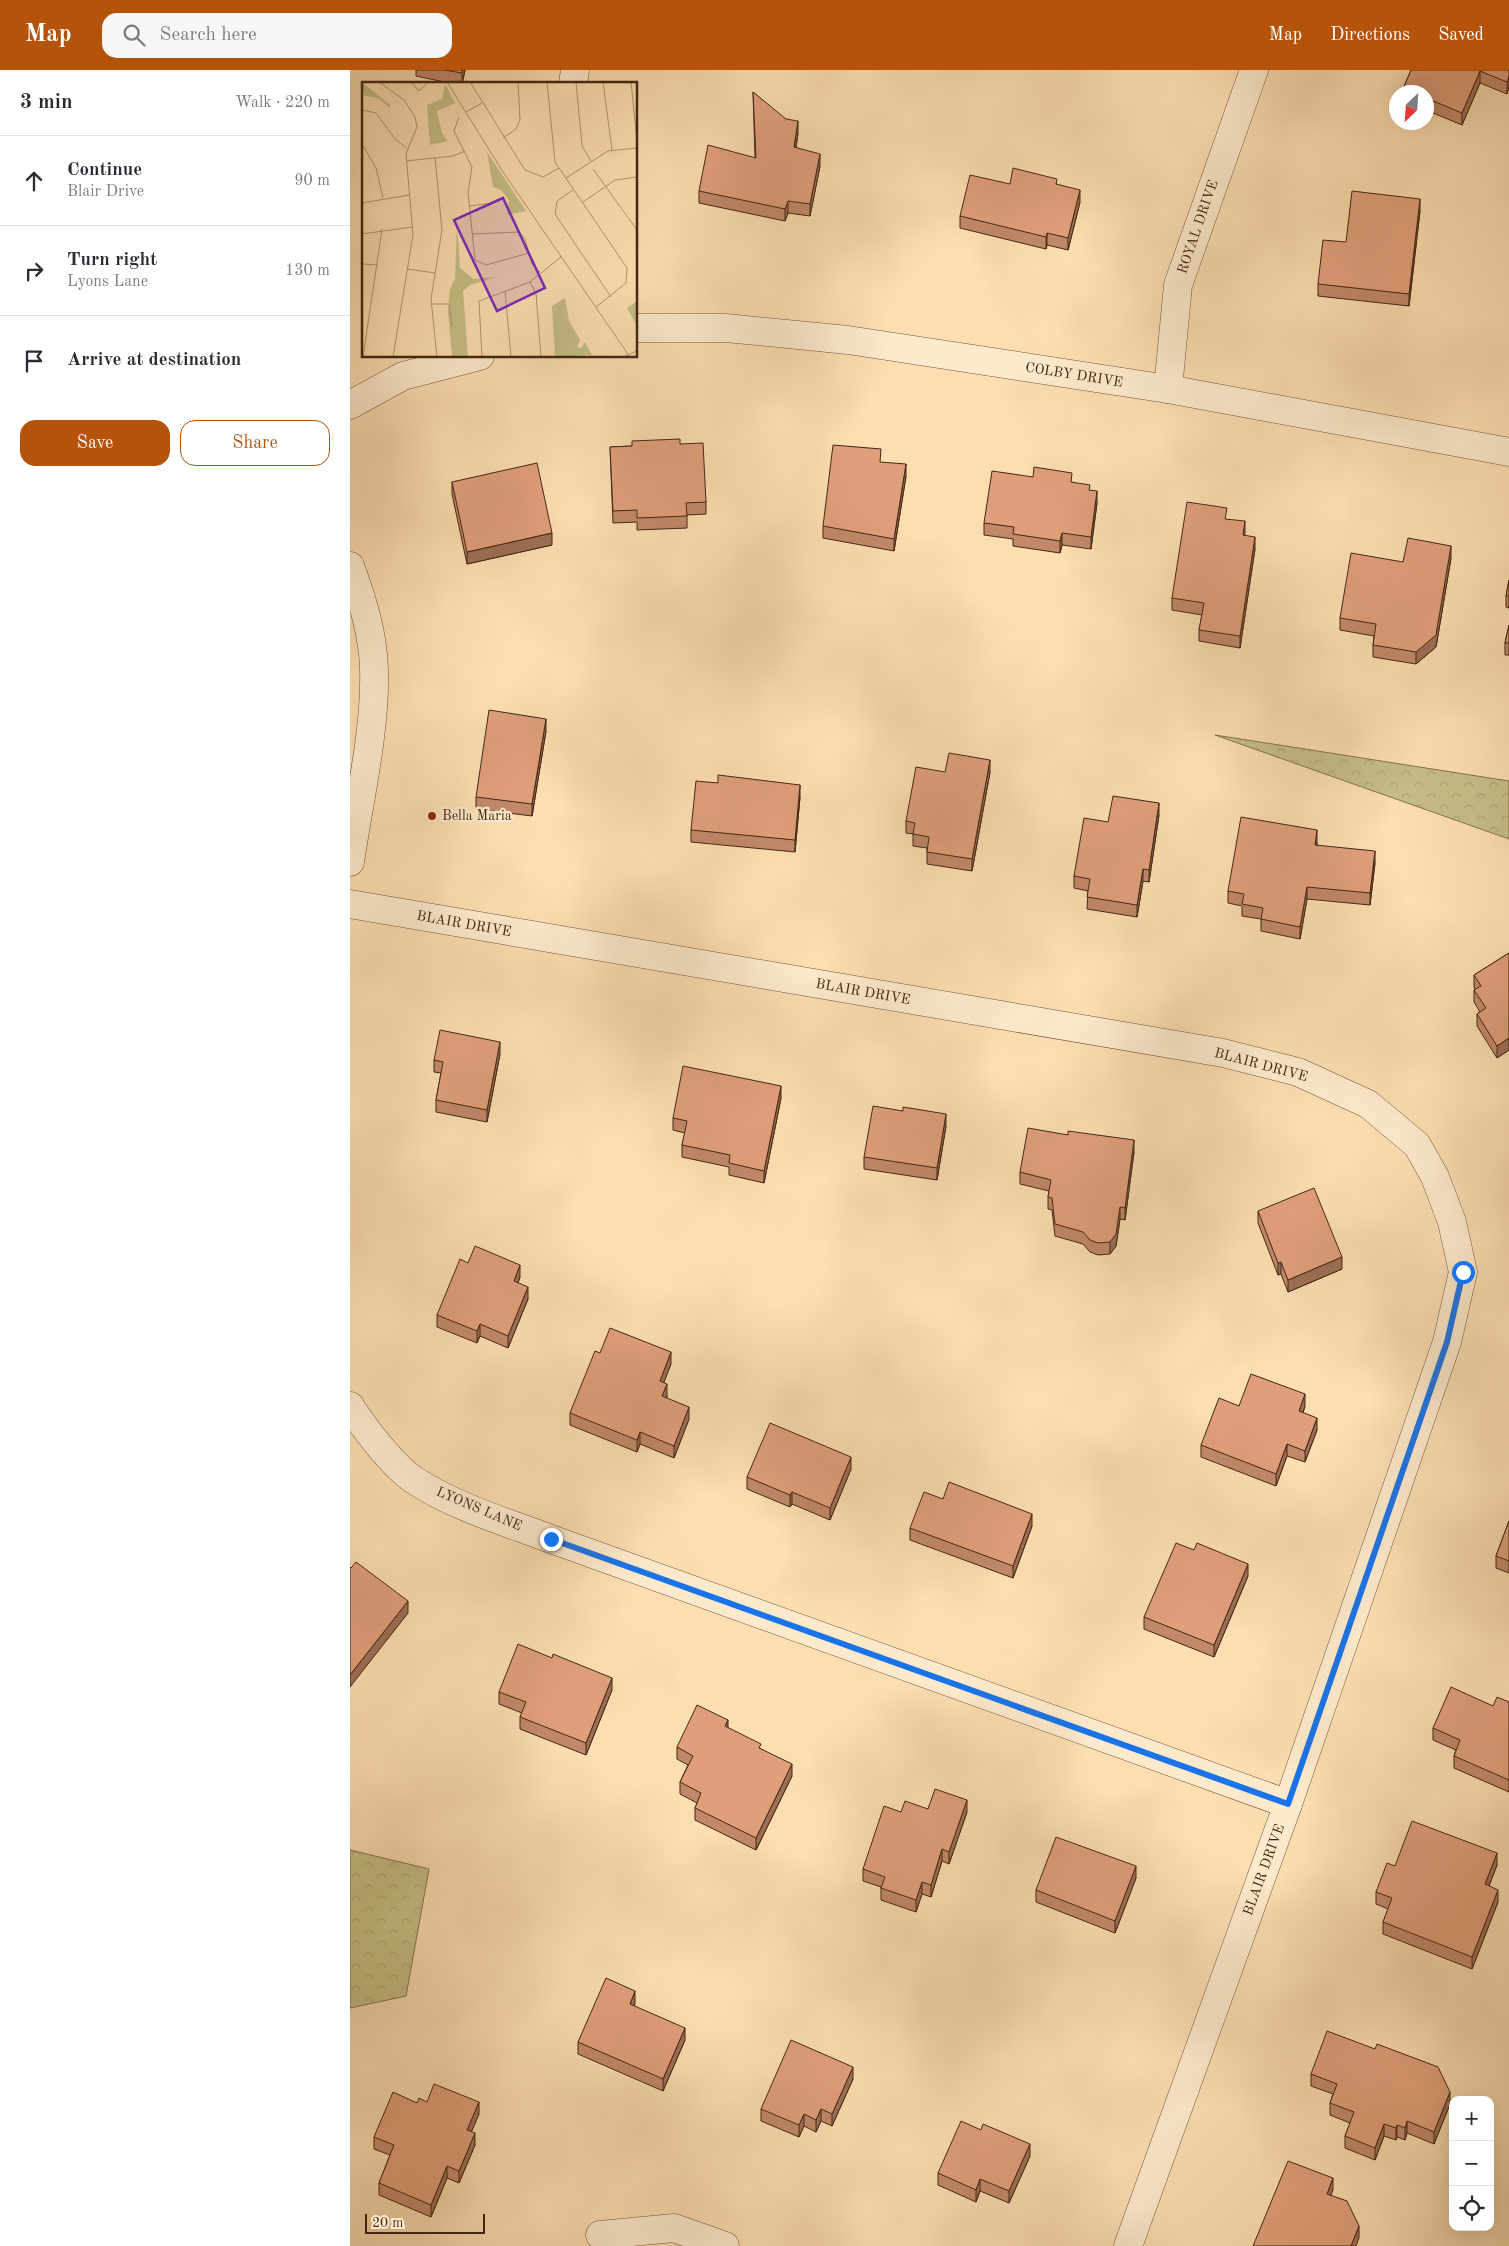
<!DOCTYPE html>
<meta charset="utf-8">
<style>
body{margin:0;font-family:"Old Standard TT",serif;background:#f7f7f7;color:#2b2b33}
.controls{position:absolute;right:15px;bottom:15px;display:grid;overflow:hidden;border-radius:10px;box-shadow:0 5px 20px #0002}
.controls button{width:45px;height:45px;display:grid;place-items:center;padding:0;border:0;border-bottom:1px solid #e1e1e2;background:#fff;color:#2b2b33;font:25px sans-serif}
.compass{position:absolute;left:1039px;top:15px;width:45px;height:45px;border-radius:50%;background:#fff;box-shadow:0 5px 20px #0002;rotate:205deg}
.scale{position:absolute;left:15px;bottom:12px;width:120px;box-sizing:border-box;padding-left:5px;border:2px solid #442613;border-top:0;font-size:14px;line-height:18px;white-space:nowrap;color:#442613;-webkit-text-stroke:4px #fdeacc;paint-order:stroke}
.stop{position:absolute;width:15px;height:15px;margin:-11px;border:4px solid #1a73e8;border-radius:50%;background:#fff}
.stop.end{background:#1a73e8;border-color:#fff;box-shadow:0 1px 5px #0008}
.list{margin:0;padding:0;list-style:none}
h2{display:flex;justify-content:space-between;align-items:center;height:65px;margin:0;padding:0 20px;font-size:21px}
h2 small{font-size:16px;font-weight:400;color:#7c7c81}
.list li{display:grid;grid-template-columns:32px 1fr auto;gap:15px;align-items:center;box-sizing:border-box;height:90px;padding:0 20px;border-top:1px solid #e1e1e2}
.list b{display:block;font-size:19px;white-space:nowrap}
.list p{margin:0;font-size:16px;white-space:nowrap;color:#7c7c81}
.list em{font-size:16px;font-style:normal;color:#7c7c81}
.actions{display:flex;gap:10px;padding:15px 20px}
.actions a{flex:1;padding:11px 0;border:1px solid #b45309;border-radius:15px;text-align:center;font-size:18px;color:#b45309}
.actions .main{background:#b45309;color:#fff}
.icon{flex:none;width:28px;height:28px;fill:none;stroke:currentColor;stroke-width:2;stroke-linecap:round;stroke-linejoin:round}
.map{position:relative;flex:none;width:1159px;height:2176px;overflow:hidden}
header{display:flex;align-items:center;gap:30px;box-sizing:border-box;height:70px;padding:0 25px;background:#b45309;color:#fff}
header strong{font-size:24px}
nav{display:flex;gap:28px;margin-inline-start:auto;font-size:18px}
.search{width:350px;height:45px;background:#f7f7f7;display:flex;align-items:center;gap:12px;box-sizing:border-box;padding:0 18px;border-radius:15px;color:#7c7c81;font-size:19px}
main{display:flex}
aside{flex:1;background:#fff}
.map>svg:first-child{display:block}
.forest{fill:url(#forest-crowns);stroke:#85724d}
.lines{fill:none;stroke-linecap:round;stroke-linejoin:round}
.minor-casing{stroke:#72543a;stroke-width:29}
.minor{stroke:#fdeacc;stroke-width:28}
.wall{fill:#c1896a;stroke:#442613}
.shaded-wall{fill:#9d6f56;stroke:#442613}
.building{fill:#e09f7b;stroke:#442613}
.route{stroke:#1a73e8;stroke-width:6}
.poi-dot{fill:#8f2418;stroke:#fdeacc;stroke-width:2}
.labels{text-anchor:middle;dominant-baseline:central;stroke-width:4.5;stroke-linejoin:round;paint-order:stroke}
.street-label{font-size:14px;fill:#442613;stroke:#fdeacc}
.poi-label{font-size:14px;fill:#442613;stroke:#fdeacc;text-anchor:start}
.inset-road{fill:none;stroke:#b29472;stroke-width:1}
.view{fill:#7b2cbf;fill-opacity:0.15;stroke:#7b2cbf;stroke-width:2.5}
.inset-edge{fill:none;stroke:#442613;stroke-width:2.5}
</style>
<header>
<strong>Map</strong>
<div class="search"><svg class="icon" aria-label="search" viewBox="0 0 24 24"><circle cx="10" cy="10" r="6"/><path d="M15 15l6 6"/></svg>Search here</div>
<nav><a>Map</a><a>Directions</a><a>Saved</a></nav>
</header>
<main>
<aside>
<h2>3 min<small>Walk · 220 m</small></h2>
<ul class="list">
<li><svg class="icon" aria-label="ahead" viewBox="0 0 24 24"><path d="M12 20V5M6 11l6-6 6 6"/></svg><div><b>Continue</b><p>Blair Drive</p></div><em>90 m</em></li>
<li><svg class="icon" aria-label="right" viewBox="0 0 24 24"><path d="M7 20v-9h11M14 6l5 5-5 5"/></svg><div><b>Turn right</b><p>Lyons Lane</p></div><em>130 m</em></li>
<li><svg class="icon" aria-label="arrive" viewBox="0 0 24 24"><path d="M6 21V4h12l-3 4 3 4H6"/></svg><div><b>Arrive at destination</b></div></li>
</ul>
<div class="actions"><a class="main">Save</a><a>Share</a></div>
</aside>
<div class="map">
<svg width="1159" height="2176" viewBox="0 0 1159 2176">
<defs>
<pattern id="forest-crowns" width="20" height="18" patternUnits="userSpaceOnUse" patternTransform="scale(1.25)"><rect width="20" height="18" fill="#c6bf87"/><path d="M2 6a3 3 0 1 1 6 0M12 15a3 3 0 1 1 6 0" fill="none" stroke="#aba474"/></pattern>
</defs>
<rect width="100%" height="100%" fill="#fcdeb1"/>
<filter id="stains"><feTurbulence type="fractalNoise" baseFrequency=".004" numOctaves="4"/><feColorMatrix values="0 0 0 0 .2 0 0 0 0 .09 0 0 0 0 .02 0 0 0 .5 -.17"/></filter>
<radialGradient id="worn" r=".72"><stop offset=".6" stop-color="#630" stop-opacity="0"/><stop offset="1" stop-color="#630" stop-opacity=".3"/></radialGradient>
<g class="forest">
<polygon points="865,665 1159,711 1159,769"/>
<polygon points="0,1780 79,1799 56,1926 0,1938"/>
</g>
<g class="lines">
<g class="minor-casing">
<g id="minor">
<polyline points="223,14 225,0"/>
<polyline points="286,258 376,258 498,270 818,319 1159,382"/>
<polyline points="818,319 828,215 904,0"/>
<polyline points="0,335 53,306 130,286"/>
<path d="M0 496C12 529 23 563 24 599 26 659 9 731 0 792"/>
<polyline points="0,834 873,983 948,1002 1018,1034 1067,1075 1085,1107 1102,1152 1113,1202 1097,1272 938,1734 778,2176"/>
<path d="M0 1336C14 1358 43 1396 64 1410 105 1437 156 1452 201 1469L938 1734"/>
<polyline points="250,2165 324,2158 375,2176"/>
</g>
</g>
<use href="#minor" class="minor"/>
</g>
<g class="wall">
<polygon points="66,0 115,0 112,14 104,14 66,6"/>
<polygon points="1061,0 1159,0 1157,24 1130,13 1112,55 1076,40 1076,22 1053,22 1053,19"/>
<polygon points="403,22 448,63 446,78 470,96 460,146 438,143 435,151 349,133 349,121 405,88"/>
<polygon points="660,114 707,114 730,132 718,180 697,175 696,179 610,158 610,146"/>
<polygon points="1070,141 1059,236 968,226 968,214 996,172"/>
<polygon points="330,374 356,432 356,444 337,445 337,458 287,460 287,452 263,453 260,377"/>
<polygon points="556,406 544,481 473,468 473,456"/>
<polygon points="683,407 722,412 740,420 747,433 741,479 712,475 710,483 663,476 663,469 634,465 634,453"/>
<polygon points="102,412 202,475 117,494 102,424"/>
<polygon points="877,449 895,465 905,479 890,578 849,571 849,560 852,545 822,540 822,528"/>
<polygon points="1101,488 1086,577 1066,594 1023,587 1023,575 1024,566 990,560 990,548 1053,492"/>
<polygon points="1159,510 1159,538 1156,537 1156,526"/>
<polygon points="1159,555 1159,585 1155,585 1155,573"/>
<polygon points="196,661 182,746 126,739 126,727"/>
<polygon points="595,702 640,702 622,801 577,794 577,778 563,776 563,764 556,763 556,751"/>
<polygon points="450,727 445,782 341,772 341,760"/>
<polygon points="809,745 799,812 793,811 787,847 737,839 738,821 724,818 724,806 758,752"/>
<polygon points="967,772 967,775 1025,793 1020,835 957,829 950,869 911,861 911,849 892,846 892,836 878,833 878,821"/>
<polygon points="1159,883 1159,980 1147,988 1127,956 1127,944 1130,942 1124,932 1124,920 1125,919 1124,917 1124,905"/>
<polygon points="150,984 137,1052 86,1042 86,1030 91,1003 84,1002 84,990"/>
<polygon points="431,1028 414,1113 379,1105 379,1097 332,1087 332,1075 335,1063 323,1060 323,1048"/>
<polygon points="553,1041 596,1056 587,1110 514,1099 514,1087"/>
<polygon points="784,1082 775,1150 770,1149 766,1176 760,1184 748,1185 740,1182 733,1174 705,1166 702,1140 698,1139 698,1127 699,1121 670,1114 670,1102"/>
<polygon points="908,1141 992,1199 938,1222 931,1204 928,1205 908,1153"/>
<polygon points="118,1193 170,1207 168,1213 178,1229 158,1278 130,1266 127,1273 87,1257 87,1245"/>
<polygon points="250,1283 321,1294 313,1313 317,1326 317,1328 339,1349 324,1388 290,1374 287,1382 220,1355 220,1343"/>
<polygon points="889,1336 955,1336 953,1343 967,1360 955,1392 937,1386 926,1416 851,1387 851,1375"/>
<polygon points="501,1399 480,1450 442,1434 440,1437 397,1419 397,1407"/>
<polygon points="593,1429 682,1456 663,1508 560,1470 560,1458"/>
<polygon points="1159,1451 1159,1503 1146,1498 1146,1486"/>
<polygon points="898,1506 864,1587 794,1559 794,1547"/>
<polygon points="202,1588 262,1620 236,1685 170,1659 170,1647 172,1643 149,1634 149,1622"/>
<polygon points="1159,1632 1159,1722 1104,1698 1104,1686 1106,1680 1083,1670 1083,1658 1143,1636"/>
<polygon points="378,1658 411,1679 442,1706 406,1780 345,1750 345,1738 347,1733 330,1724 330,1712 338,1695 327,1689 327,1677"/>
<polygon points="578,1739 617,1742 599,1794 592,1791 581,1827 572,1824 566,1842 531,1830 531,1817 513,1811 513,1799 551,1742"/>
<polygon points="1147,1795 1139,1816 1148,1832 1122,1899 1033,1864 1033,1852 1038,1839 1026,1834 1026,1822 1045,1796"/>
<polygon points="786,1808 765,1863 686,1832 686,1820"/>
<polygon points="285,1933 284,1936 335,1970 313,2021 228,1984 228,1972"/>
<polygon points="961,2004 1100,2034 1084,2074 1057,2063 1055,2070 1047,2067 1046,2070 1034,2066 1025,2090 995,2078 995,2066 1000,2053 980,2045 980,2033 983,2024 961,2016"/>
<polygon points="503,2009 482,2056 471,2051 466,2062 454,2056 449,2067 411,2051 411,2039"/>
<polygon points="77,2032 129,2044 121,2062 125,2075 109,2113 97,2108 81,2147 29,2125 29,2113 40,2085 24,2079 24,2067 67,2033"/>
<polygon points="680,2086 659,2133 630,2121 626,2132 588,2115 588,2103"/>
</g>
<g class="shaded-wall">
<polygon points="112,0 115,0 112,14"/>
<polygon points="1130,1 1130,13 1112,55 1112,43"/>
<polygon points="1159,6 1159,18 1157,24 1157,12"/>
<polygon points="448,51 448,63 444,89 444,77"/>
<polygon points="470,84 470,96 460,146 460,134"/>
<polygon points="730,120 730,132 718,180 718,168"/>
<polygon points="1070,129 1070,141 1059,236 1059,224"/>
<polygon points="438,131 438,143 435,151 435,139"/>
<polygon points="697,163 697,175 696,179 696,167"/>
<polygon points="556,394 556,406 544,481 544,469"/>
<polygon points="747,421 747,433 741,479 741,467"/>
<polygon points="895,451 895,463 893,477 893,465"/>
<polygon points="202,463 202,475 117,494 117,482"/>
<polygon points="712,463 712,475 710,483 710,471"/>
<polygon points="905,467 905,479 890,578 890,566"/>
<polygon points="1101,476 1101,488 1086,577 1066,594 1066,582"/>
<polygon points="196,649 196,661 182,746 182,734"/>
<polygon points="640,690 640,702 622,801 622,789"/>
<polygon points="450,715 450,727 445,782 445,770"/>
<polygon points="809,733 809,745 799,812 799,800"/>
<polygon points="967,760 967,772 965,787 965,775"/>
<polygon points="1025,781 1025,793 1020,835 1020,823"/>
<polygon points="793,799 793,811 787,847 787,835"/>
<polygon points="957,817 957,829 950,869 950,857"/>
<polygon points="1159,968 1159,980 1147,988 1147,976"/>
<polygon points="150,972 150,984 137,1052 137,1040"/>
<polygon points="431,1016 431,1028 414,1113 414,1101"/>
<polygon points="596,1044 596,1056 587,1110 587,1098"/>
<polygon points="784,1070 784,1082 775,1150 775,1138"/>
<polygon points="770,1137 770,1149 766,1176 760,1184 760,1172"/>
<polygon points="992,1187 992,1199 938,1222 938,1210"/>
<polygon points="931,1192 931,1204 928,1205 928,1193"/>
<polygon points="170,1195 170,1207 164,1223 164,1211"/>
<polygon points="178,1217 178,1229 158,1278 158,1266"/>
<polygon points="130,1254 130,1266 127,1273 127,1261"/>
<polygon points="321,1282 321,1294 310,1323 310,1311"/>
<polygon points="317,1314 317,1326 312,1338 312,1326"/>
<polygon points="955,1324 955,1336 949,1353 949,1341"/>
<polygon points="339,1337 339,1349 324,1388 324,1376"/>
<polygon points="967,1348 967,1360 955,1392 955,1381"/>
<polygon points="290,1362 290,1374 287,1382 287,1370"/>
<polygon points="937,1374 937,1386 926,1416 926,1404"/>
<polygon points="501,1387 501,1399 480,1450 480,1438"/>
<polygon points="442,1422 442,1434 440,1437 440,1425"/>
<polygon points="682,1444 682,1456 663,1508 663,1496"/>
<polygon points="898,1494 898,1506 864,1587 864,1575"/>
<polygon points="58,1531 58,1543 0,1617 0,1605"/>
<polygon points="262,1608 262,1620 236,1685 236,1673"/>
<polygon points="378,1650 378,1662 375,1656"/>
<polygon points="442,1694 442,1706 406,1780 406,1768"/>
<polygon points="617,1730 617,1742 599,1794 599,1782"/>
<polygon points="592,1779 592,1791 581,1827 581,1815"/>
<polygon points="1147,1783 1147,1795 1135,1826 1135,1814"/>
<polygon points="786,1796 786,1808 765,1863 765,1851"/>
<polygon points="572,1812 572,1824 566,1842 566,1830"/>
<polygon points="1148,1820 1148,1832 1122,1899 1122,1887"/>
<polygon points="285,1921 285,1933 280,1946 280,1934"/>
<polygon points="335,1958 335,1970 313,2021 313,2009"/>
<polygon points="503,1997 503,2009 482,2056 482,2044"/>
<polygon points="1100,2022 1100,2034 1084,2074 1084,2062"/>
<polygon points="129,2032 129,2044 117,2072 117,2060"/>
<polygon points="471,2039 471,2051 466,2062 466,2050"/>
<polygon points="454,2044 454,2056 449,2067 449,2055"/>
<polygon points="1057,2051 1057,2063 1055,2070 1055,2058"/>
<polygon points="1034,2054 1034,2066 1025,2090 1025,2078"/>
<polygon points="1047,2055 1047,2067 1046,2070 1046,2058"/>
<polygon points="125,2063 125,2075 109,2113 109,2101"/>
<polygon points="680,2074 680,2086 659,2133 659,2121"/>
<polygon points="97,2096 97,2108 81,2147 81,2135"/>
<polygon points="983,2108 983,2120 977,2136 977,2124"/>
<polygon points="630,2109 630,2121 626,2132 626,2120"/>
<polygon points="1009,2156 1009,2168 1006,2176 1001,2176"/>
</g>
<g class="building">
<polygon points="95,0 112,0 112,3"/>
<polygon points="1061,0 1159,0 1159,6 1157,12 1130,1 1112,43 1076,28 1076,22 1062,22 1053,19"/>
<polygon points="403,22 436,49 448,51 444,77 470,84 460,134 438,131 435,139 349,121 358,75 406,88"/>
<polygon points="663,98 707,109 706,114 730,120 718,168 697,163 696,167 610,146 620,105 660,114"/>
<polygon points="1002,121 1070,129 1059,224 968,214 973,170 996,172"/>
<polygon points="330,369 330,374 353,373 356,432 336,433 337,446 287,448 287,440 263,441 260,377 282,376 282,371"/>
<polygon points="483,375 531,379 530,392 556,394 544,469 473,456"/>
<polygon points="187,393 202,463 117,482 102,412"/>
<polygon points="684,397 722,403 721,412 740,415 739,420 747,421 741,467 712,463 710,471 663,464 664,457 634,453 642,401 683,407"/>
<polygon points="837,432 877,438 875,449 895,451 893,465 905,467 890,566 849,560 854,533 822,528"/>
<polygon points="1058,468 1101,476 1086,565 1066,582 1023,575 1026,554 990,548 1001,483 1053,492"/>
<polygon points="1159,510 1159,526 1156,526"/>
<polygon points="1159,555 1159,573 1155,573"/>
<polygon points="139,640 196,649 182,734 126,727"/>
<polygon points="599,683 640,690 622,789 577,782 579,767 563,764 565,753 556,751 566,697 595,702"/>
<polygon points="368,705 450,715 445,770 341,760 346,711 368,713"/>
<polygon points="763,726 809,733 799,800 793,799 787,835 737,827 740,809 724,806 734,748 758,752"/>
<polygon points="891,747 967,760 965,775 1025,781 1020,823 957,817 950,857 911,849 913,838 892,834 894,824 878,821"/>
<polygon points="1159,883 1159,968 1147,976 1127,944 1136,938 1124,920 1131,916 1124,905"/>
<polygon points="90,960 150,972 137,1040 86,1030 93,992 84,990"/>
<polygon points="333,996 431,1016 414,1101 379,1093 380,1085 332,1075 337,1051 323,1048"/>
<polygon points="523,1036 553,1041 553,1037 596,1044 587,1098 514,1087"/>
<polygon points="678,1058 718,1065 718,1061 784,1070 775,1138 770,1137 766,1164 760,1172 748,1173 740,1170 733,1162 705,1154 702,1128 698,1127 701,1110 670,1102"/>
<polygon points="964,1118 992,1187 938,1210 931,1192 928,1193 908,1141"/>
<polygon points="125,1176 170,1195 164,1211 178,1217 158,1266 130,1254 127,1261 87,1245 110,1189 118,1193"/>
<polygon points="260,1258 321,1282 310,1311 317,1314 312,1326 339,1337 324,1376 290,1362 287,1370 220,1343 245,1281 250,1283"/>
<polygon points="901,1304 955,1324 949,1341 967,1348 955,1381 937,1374 926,1404 851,1375 869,1328 889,1336"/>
<polygon points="420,1353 501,1387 480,1438 442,1422 440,1425 397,1407"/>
<polygon points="599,1412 682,1444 663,1496 560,1458 574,1422 593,1429"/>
<polygon points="1159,1451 1159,1491 1146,1486"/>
<polygon points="826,1473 844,1480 847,1473 898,1494 864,1575 794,1547"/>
<polygon points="6,1492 58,1531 0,1605 0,1497 1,1498"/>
<polygon points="168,1574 202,1588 203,1584 262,1608 236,1673 170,1647 176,1632 149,1622"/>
<polygon points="1101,1617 1143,1636 1147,1627 1159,1632 1159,1710 1104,1686 1110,1670 1083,1658"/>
<polygon points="347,1635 378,1650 375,1656 411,1674 409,1678 442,1694 406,1768 345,1738 351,1723 330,1712 343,1686 327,1677"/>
<polygon points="585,1719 617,1730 599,1782 592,1779 581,1815 572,1812 566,1830 531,1818 535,1807 513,1799 534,1736 551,1742 555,1731 578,1739"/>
<polygon points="1062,1751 1147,1783 1135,1814 1148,1820 1122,1887 1033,1852 1042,1828 1026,1822 1037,1793 1045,1796"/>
<polygon points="706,1767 786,1796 765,1851 686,1820"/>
<polygon points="256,1908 285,1921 280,1934 335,1958 313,2009 228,1972"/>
<polygon points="977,1961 1025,1979 1027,1974 1088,1997 1100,2022 1084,2062 1057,2051 1055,2058 1047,2055 1046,2058 1034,2054 1025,2078 995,2066 1004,2042 980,2033 987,2014 961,2004"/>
<polygon points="441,1970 503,1997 482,2044 471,2039 466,2050 454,2044 449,2055 411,2039"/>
<polygon points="84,2014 129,2032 117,2060 125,2063 109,2101 97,2096 81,2135 29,2113 44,2075 24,2067 43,2022 67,2033 69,2028 77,2032"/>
<polygon points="611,2051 631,2060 633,2054 680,2074 659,2121 630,2109 626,2120 588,2103"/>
<polygon points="938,2091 983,2108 977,2124 997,2131 1009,2156 1001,2176 903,2176"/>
</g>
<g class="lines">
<polyline class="route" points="201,1469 938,1734 1097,1272 1113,1202"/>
</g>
<circle class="poi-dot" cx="82" cy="746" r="5"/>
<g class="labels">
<g class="street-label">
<text transform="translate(848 157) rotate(-71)">ROYAL DRIVE</text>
<text transform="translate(724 305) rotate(9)">COLBY DRIVE</text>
<text transform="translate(114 854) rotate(10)">BLAIR DRIVE</text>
<text transform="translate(513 922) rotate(10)">BLAIR DRIVE</text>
<text transform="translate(911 995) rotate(15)">BLAIR DRIVE</text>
<text transform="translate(129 1439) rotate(23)">LYONS LANE</text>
<text transform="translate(914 1800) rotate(-70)">BLAIR DRIVE</text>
</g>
<g class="poi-label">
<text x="92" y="746">Bella Maria</text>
</g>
</g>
<g transform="translate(12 12)">
<rect width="275" height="275" fill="#fcdeb1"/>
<path d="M0 0 28 23V26L17 17 1 13ZM83 2 93 21 75 29 80 51 86 59 68 63 65 23 80 17ZM125 70 164 129 145 133 147 118 139 108 131 105ZM95 144 98 186 111 197 134 195 108 203 101 209 106 275H90L86 230 88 207 93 197ZM203 216 207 239 218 258 215 265 219 266 223 260 230 273 193 275 190 224ZM275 219V244L265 226Z" fill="#c6bf87"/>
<path class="inset-road" d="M17 0 42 18 53 35 55 45 44 72 51 153 31 275M49 0 57 9 66 0M85 0 141 90 268 275M108 0 163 88 181 95 197 86M185 0 193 80 265 186 264 201 234 225M214 0 220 64 229 79M241 0 250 68M269 0 275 59M0 28 14 31 33 57 45 66M104 30 120 21M97 35 92 49 110 85 106 110 113 178 124 183 167 171M141 56 154 47 158 38 156 0M0 62 14 86 21 116M73 76 80 148 69 217 75 275M44 79 91 74 103 69M231 87 275 148M204 96 246 69 275 66M211 108 195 119 193 132 249 215M221 120 253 98 275 95M0 121 47 113M108 124 131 121M0 152 50 145M110 152 157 150 163 157 170 182 178 190M0 182 16 183M45 187 73 191M168 200 174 211 179 275M143 209 149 275M70 222H87L90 244M1 275 20 147M120 275 117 219 168 200 200 174M261 275 275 269"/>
<path class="view" d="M141 116 183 206 135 229 92 138Z"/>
<rect width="275" height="275" class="inset-edge"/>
</g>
<rect width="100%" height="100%" filter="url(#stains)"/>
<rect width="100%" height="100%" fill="url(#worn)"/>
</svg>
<div class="controls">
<button>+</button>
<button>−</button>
<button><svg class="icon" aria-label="locate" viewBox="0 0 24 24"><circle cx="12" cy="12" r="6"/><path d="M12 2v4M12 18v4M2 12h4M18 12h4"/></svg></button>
</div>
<svg class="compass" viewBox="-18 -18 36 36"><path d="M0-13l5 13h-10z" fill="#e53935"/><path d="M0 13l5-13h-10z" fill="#7c7c81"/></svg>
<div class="scale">20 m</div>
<div class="stop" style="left:1113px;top:1202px"></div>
<div class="stop end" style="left:201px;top:1469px"></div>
</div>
</main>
